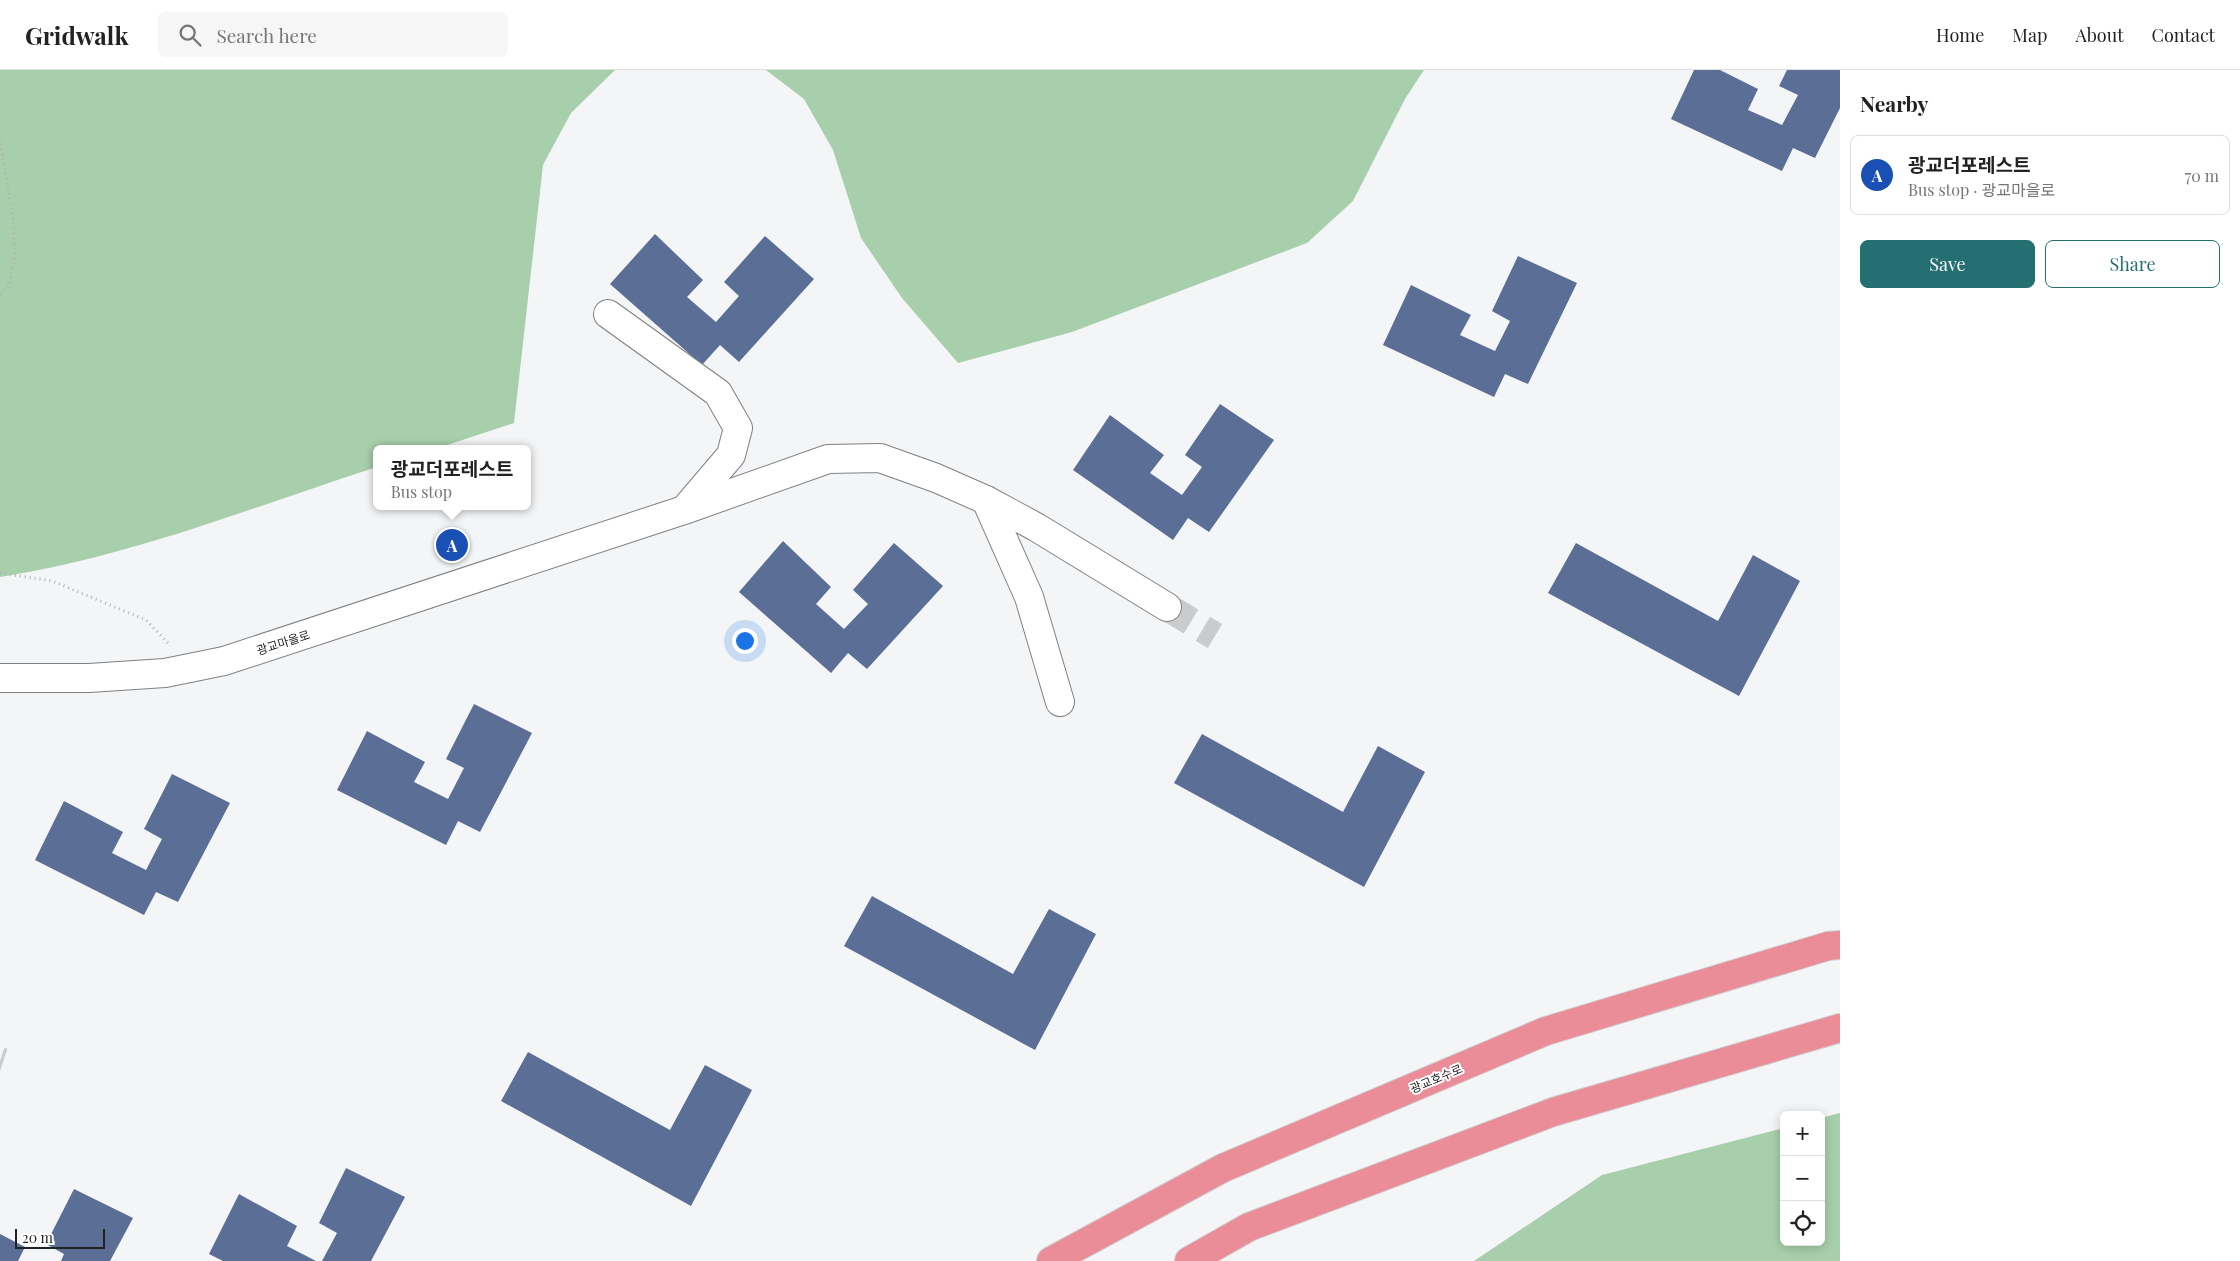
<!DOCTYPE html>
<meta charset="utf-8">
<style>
body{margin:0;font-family:"Playfair Display","Noto Sans KR",serif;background:#f6f6f6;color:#222}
.controls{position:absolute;right:15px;bottom:15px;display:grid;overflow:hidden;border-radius:8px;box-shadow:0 2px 12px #0003}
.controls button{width:45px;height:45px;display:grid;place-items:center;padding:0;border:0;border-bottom:1px solid #e0e0e0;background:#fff;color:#222;font:25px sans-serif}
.scale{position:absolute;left:15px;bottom:12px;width:90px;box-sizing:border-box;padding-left:5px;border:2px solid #222223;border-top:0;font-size:14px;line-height:18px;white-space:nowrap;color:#222223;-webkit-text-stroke:4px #fff;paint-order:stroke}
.you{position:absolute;left:744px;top:570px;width:18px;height:18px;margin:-12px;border:4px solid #fff;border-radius:50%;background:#1a73e8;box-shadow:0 0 0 8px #1a73e833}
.badge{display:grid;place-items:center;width:32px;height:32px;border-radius:50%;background:#246f72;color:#fff;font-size:16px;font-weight:700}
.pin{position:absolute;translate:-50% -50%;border:2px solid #fff;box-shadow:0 1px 5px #0006}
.popup{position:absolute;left:373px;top:375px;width:158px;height:65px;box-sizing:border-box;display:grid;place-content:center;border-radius:8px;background:#fff;filter:drop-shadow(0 1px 4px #0005);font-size:16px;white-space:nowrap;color:#767676}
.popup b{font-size:19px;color:#222}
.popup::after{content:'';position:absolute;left:50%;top:100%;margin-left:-10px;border:10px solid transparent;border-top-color:#fff}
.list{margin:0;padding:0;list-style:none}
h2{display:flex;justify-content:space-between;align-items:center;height:65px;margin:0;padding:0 20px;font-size:21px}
h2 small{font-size:16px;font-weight:400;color:#767676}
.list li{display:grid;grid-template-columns:32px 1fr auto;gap:15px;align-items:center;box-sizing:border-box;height:80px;margin:0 10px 10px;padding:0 10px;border:1px solid #e0e0e0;border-radius:8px}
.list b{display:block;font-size:19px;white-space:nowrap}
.list p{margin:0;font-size:16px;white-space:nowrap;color:#767676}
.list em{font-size:16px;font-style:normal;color:#767676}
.actions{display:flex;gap:10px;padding:15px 20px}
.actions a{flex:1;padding:11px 0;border:1px solid #246f72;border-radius:8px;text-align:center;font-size:18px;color:#246f72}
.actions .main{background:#246f72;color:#fff}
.icon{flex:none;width:28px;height:28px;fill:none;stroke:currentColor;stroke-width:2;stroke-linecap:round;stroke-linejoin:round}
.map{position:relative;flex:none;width:1840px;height:1191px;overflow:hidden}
header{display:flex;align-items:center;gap:30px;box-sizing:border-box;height:70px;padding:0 25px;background:#fff;border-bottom:1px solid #e0e0e0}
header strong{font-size:24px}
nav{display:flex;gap:28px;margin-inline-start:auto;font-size:18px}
.search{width:350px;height:45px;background:#f6f6f6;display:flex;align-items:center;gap:12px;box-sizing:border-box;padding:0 18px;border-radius:8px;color:#767676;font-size:19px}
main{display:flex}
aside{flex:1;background:#fff}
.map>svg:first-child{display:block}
.forest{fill:#a8cfab}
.building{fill:#5b6e95}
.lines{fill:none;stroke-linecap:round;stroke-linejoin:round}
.minor-tunnel{stroke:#c9cbcd;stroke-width:28;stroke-dasharray:28 14;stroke-linecap:butt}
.minor-casing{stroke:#7f8082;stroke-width:30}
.highway-casing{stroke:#cececf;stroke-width:30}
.path{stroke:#b0b1b3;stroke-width:3;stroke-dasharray:1 4;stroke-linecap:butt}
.minor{stroke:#fff;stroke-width:28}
.highway{stroke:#eb8d98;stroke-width:28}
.labels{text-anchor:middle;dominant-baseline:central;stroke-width:4;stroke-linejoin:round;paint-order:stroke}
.street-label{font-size:12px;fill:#222223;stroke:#fff}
</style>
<header>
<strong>Gridwalk</strong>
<div class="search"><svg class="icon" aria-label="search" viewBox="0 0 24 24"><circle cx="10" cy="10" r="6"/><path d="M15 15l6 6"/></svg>Search here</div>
<nav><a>Home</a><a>Map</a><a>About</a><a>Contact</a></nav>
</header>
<main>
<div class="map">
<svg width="1840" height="1191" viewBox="0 0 1840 1191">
<rect width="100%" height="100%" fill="#f3f5f7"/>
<g class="forest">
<path d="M0 0H615L571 43 543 95 514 353 435 379H377V397C253 437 129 487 0 507Z"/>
<polygon points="766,0 1424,0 1405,29 1353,131 1307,173 1072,262 958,293 902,228 861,168 833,80 804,29"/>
<polygon points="1840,1043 1840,1191 1474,1191 1602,1105 1784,1058 1784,1172 1821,1172 1821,1048"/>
</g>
<g class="building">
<polygon points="1694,0 1720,0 1758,19 1748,40 1782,55 1798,25 1779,16 1787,0 1840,0 1840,38 1815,88 1793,78 1782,101 1671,49"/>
<polygon points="655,164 703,210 687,227 716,252 739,226 724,212 765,166 814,209 739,292 720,275 702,295 610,214"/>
<polygon points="1518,186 1577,213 1528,314 1505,304 1494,327 1383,275 1411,215 1471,245 1460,265 1495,281 1510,251 1492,241"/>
<polygon points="1220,334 1274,370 1209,462 1188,448 1173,470 1073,400 1110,345 1164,385 1150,403 1182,425 1202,397 1185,385"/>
<polygon points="783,471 831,517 816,534 844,559 868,534 853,520 894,473 943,516 867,599 848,583 831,603 739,522"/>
<polygon points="1576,473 1718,551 1753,485 1800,511 1739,626 1548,523"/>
<polygon points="474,634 532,663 480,762 458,751 446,775 337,720 367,661 425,692 414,712 448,729 464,698 446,689"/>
<polygon points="1202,664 1343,742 1378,676 1425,702 1364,817 1174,713"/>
<polygon points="172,704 230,733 178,832 156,822 144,845 35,790 64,731 123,762 112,783 146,800 162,769 144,759"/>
<polygon points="872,826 1013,904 1049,839 1096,864 1035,980 844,876"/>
<polygon points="528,982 670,1060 705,995 752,1020 691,1136 501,1031"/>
<polygon points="346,1098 405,1127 371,1191 322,1191 337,1163 319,1153"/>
<polygon points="74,1119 133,1148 110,1191 61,1191 64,1184 46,1174"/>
<polygon points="239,1124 297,1156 287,1176 316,1191 223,1191 209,1184"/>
<polygon points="0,1164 25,1177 18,1191 0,1191"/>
</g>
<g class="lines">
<g class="minor-tunnel">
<polyline points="1167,537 1215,566"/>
<polyline points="0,991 3,992"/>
</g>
<g class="minor-casing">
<g id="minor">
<polyline points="608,244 718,323 738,358 731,385 685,439"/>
<polyline points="986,430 1029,527 1060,632"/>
<polyline points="0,608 89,608 165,603 224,591 684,440 828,389 880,388 936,408 986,430 1036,457 1167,537"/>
</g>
</g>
<g class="highway-casing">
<g id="highway">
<polyline points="1051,1191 1223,1098 1546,961 1828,876 1840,875"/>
<polyline points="1189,1191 1249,1157 1553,1042 1840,958"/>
</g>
</g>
<g class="path">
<polyline points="0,69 13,148 15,186 9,216 0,225"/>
<polyline points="0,503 52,511 146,550 168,573"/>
</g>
<use href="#minor" class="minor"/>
<use href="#highway" class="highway"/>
</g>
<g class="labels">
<g class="street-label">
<text transform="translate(283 572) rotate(-18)">광교마을로</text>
<text transform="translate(1436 1008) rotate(-23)">광교호수로</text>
</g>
</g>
</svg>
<div class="controls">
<button>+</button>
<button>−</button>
<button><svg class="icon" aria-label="locate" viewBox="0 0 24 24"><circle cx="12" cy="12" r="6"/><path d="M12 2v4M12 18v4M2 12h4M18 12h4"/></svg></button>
</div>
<div class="scale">20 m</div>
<div class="you"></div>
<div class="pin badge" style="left:452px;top:475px;background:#1a4fb4">A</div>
<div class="popup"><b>광교더포레스트</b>Bus stop</div>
</div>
<aside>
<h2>Nearby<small></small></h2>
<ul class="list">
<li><span class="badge" style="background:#1a4fb4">A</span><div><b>광교더포레스트</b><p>Bus stop · 광교마을로</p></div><em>70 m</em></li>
</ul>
<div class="actions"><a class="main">Save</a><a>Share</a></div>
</aside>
</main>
